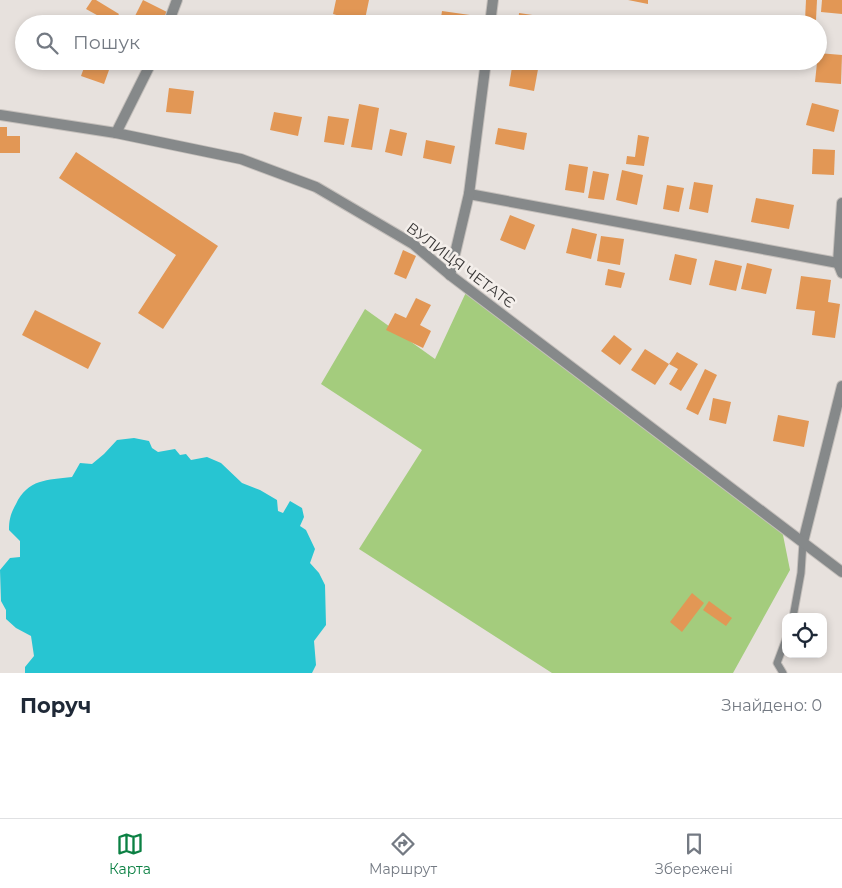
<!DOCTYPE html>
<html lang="uk">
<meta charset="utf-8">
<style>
body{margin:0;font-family:Montserrat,sans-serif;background:#f6f6f7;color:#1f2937}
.controls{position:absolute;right:15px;bottom:15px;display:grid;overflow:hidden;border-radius:10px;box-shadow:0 2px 8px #0003}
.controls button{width:45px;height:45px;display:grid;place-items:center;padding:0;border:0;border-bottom:1px solid #e0e1e3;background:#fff;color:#1f2937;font:25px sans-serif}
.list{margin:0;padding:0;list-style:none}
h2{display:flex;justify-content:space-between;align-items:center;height:65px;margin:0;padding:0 20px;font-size:21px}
h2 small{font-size:16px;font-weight:400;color:#747a83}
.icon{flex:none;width:28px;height:28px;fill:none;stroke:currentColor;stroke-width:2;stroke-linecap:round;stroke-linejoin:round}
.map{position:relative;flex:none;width:842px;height:673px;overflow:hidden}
.search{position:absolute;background:#fff;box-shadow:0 2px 8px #0003;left:15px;right:15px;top:15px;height:55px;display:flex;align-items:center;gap:12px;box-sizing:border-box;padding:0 18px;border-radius:28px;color:#747a83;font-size:19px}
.sheet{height:145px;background:#fff}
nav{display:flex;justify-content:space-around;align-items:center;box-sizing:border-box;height:70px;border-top:1px solid #e0e1e3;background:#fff;font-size:14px;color:#747a83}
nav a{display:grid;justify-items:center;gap:2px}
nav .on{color:#0b8043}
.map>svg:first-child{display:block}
.green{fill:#a4cc7d}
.water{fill:#27c5d2}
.building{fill:#e29755}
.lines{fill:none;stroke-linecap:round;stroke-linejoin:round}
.service-casing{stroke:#c4bfbb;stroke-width:9}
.minor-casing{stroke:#c4bfbb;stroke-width:12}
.tertiary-casing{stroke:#c4bfbb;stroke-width:12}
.service{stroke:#86898a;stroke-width:7}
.minor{stroke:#86898a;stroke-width:10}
.tertiary{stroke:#86898a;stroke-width:10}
.labels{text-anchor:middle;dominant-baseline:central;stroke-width:5;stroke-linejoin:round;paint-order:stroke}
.street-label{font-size:15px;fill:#373534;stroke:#f4efeb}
</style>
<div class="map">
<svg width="842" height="673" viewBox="0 0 842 673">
<rect width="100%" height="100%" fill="#e7e1dd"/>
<polygon class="green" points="468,288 782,530 790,570 733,673 552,673 359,549 422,450 321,384 365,309 435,359"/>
<path class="water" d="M134 438 149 441 152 448 158 452 175 449 180 455 186 454 191 460 207 457 221 463 242 483 260 490 277 500 278 511 283 513 290 501 302 508 304 517 300 526 306 530 315 549 310 563 319 573 325 585 326 625 314 641 316 665 312 673H25V667L34 656 31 636 16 628 6 619V610L1 601 0 570 10 558 20 557V541L9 530C9 519 11 513 16 504 28 479 47 480 72 477L80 463 92 464 104 454 117 440Z"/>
<g class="building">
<polygon points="92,0 96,0 119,14 113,24 86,9"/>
<polygon points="143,0 167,12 161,24 131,24"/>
<polygon points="336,0 369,0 364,24 345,24 347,18 333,14"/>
<polygon points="628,0 648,0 648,4"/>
<polygon points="806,0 817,0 816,20 805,20"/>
<polygon points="822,0 842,0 842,14 821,12"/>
<polygon points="442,11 470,15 469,24 440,24"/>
<polygon points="519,13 546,17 545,24 518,24"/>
<polygon points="818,53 842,55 841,84 815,82"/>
<polygon points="513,61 539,64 534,91 509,86"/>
<polygon points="86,62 109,70 104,84 81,76"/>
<polygon points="169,88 194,91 191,114 166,112"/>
<polygon points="812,103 839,110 834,132 806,125"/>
<polygon points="359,104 379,108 372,150 351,147"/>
<polygon points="274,112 302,117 298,136 270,130"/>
<polygon points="328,116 349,119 344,145 324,142"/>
<polygon points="0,127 7,127 7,136 20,136 20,153 0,153"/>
<polygon points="498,128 527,133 524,150 495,144"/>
<polygon points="390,129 407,133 402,156 385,152"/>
<polygon points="638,135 649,137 644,166 626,164 627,156 635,157"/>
<polygon points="426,140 455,146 451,164 423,158"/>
<polygon points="813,149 835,150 834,175 812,174"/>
<polygon points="76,152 218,246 163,329 138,313 176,255 59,178"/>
<polygon points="569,164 588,167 584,193 565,190"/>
<polygon points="622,170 643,175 637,205 616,200"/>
<polygon points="593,171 609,174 604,200 588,198"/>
<polygon points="694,182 713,185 708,213 689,209"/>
<polygon points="667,185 684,188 679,212 663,209"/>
<polygon points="756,198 794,205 789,229 751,222"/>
<polygon points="510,215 535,225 525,250 500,240"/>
<polygon points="572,228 597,234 591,259 566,253"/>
<polygon points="601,236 624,239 620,265 597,261"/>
<polygon points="403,250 416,256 406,279 394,274"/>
<polygon points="675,254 697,259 691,285 669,280"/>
<polygon points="715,260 742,266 736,291 709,285"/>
<polygon points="747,263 772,269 766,294 741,289"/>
<polygon points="608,269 625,273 621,288 605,285"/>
<polygon points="801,276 831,280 828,302 840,304 835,338 812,335 815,311 796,309"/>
<polygon points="416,298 431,305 420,325 431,331 423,348 386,330 395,313 406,318"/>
<polygon points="35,310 101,343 88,369 22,335"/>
<polygon points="614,335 632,349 620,365 601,351"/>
<polygon points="645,349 669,364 655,385 631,370"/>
<polygon points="677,352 698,364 681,391 669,384 678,369 669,364"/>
<polygon points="705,369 717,375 698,415 686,409"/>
<polygon points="713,398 731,402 726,424 709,420"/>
<polygon points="778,415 809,421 804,447 773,441"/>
<polygon points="692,593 704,603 682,632 670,622"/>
<polygon points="709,601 732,618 726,626 703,610"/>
</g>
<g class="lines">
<g class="service-casing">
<g id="service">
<polyline points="793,617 801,573 803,542"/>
<polyline points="783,673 777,663 786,639"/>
</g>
</g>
<g class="minor-casing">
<g id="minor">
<polyline points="168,24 177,0"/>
<polyline points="490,24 493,0"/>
<polyline points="116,133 152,61"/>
<polyline points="469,194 838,263"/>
<polyline points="842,203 838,263 842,273"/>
<polyline points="450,275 469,194 486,61"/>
<polyline points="803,542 842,386"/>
</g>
</g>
<g class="tertiary-casing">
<polyline id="tertiary" points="0,115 116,133 241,159 316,187 413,244 450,275 842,572"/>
</g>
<use href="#service" class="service"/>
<use href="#minor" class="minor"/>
<use href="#tertiary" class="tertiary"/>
</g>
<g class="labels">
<g class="street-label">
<text transform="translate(461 265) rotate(37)">ВУЛИЦЯ ЧЕТАТЄ</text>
</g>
</g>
</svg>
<div class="controls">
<button><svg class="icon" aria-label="locate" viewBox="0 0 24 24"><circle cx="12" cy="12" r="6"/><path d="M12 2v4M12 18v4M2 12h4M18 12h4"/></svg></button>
</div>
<div class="search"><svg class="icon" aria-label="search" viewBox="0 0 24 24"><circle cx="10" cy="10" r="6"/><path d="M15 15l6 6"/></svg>Пошук</div>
</div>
<section class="sheet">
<h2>Поруч<small>Знайдено: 0</small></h2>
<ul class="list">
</ul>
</section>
<nav>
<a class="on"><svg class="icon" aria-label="map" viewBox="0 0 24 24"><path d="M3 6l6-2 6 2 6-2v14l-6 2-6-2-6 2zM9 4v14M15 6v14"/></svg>Карта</a>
<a><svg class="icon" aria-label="directions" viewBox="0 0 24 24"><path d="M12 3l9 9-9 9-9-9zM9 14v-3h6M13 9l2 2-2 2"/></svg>Маршрут</a>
<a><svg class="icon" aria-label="saved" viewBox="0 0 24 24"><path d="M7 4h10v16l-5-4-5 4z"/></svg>Збережені</a>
</nav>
